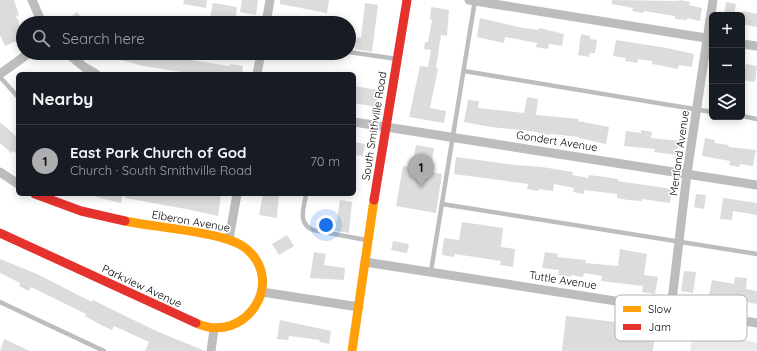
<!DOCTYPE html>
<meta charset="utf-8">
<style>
body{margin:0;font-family:Quicksand,sans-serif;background:#242831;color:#f1f3f6}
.controls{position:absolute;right:12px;top:12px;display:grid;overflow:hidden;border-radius:6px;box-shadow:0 2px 10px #0003}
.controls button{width:36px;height:36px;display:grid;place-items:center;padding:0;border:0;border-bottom:1px solid #363941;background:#171b24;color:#f1f3f6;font:20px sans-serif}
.you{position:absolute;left:326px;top:225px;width:14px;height:14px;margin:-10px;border:3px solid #fff;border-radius:50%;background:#1a73e8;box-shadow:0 0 0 6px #1a73e833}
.badge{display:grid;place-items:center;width:26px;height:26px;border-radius:50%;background:#adaeaf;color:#111;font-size:13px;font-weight:700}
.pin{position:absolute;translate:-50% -33px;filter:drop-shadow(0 1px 2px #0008)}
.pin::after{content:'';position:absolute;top:21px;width:14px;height:12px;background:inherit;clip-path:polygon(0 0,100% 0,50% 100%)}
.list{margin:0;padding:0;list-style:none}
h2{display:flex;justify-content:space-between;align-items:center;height:52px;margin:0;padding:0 16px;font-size:17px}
h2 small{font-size:13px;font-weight:400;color:#9ea1a6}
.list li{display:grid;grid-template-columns:26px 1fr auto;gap:12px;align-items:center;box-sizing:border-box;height:72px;padding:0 16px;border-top:1px solid #363941}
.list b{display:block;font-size:15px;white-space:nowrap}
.list p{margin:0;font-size:13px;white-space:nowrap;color:#9ea1a6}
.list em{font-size:13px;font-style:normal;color:#9ea1a6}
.icon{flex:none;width:22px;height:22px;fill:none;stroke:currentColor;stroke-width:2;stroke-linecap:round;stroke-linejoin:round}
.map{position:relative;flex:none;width:757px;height:351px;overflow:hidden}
.search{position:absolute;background:#171b24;box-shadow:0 2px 10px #0003;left:16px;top:16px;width:340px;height:44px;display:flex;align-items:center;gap:10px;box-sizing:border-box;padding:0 14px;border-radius:22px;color:#9ea1a6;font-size:15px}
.panel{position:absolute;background:#171b24;box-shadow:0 2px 10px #0003;left:16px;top:72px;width:340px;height:124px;border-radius:6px}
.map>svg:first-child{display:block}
.green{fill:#e9e9e9}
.building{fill:#dcdcdc}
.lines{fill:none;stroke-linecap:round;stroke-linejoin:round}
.lane{stroke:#bdbdbd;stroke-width:4.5}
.street{stroke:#bdbdbd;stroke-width:9}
.slow{stroke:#ff9f0a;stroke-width:9}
.jam{stroke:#e5322d;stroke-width:9}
.labels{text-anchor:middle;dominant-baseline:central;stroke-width:3;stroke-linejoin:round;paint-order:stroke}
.street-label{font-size:11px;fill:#000;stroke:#fff}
.key{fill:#fff;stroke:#b2b2b2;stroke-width:1}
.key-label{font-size:11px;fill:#000}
</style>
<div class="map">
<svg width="757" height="351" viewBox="0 0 757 351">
<rect width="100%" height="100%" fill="#fff"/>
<polygon class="green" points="694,327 757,343 757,351 690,351"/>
<g class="building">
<polygon points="0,0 14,0 19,15 16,16 23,31 23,38 5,46 0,35"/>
<polygon points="184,0 207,0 206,8 183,4"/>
<polygon points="242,0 258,0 256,15 240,12"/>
<polygon points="280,0 329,0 327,13 280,4"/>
<polygon points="612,0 678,1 680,0 690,2 689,5 702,8 700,21 687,18 687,20 675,19 675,16 644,11 643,13 632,11 633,8 612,4"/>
<polygon points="726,2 736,4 734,15 724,15"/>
<polygon points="213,3 237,7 235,23 210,19"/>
<polygon points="365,3 378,5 372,52 355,49 357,37 361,38"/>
<polygon points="431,7 449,10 447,36 441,35 436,68 438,69 430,108 446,111 444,123 409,117 420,66 428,67 431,50 424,49 425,42 428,42 432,20 430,19"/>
<polygon points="742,11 757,14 757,27 742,24"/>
<polygon points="77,12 86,23 62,23"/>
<polygon points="480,18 523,28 539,30 539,28 564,34 562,46 549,44 548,49 536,47 537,43 505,37 504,43 477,37"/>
<polygon points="581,34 590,36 590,39 597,40 595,53 590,53 589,57 578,55"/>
<polygon points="616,40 667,48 694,54 692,67 679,65 678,69 652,64 652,61 638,59 637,63 625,61 626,58 613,56"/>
<polygon points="104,53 143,53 230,66 230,64 243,66 242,74 194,74 143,66 103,55"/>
<polygon points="746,64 757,66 755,82 743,80"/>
<polygon points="354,86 378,90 376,107 354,103"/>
<polygon points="527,97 538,99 536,115 579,119 578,121 609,127 606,144 579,138 579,137 551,134 550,135 538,133 538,132 491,127 464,122 468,100 479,101 478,108 524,113"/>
<polygon points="0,122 18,138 18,155 13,151 11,153 0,143"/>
<polygon points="641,130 652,132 651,138 679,141 677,155 654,152 655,149 624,146 626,131 641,133"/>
<polygon points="705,138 715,140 715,143 729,145 728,147 756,150 753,166 740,164 739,167 729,165 730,161 702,156"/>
<polygon points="354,142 365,144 363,156 354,155"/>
<polygon points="416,145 434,148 430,172 442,174 436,213 396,206 403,166 412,167"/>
<polygon points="456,157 516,165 542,167 573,172 572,175 588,178 589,175 605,177 618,179 618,181 672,189 670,203 642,199 642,201 628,200 617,198 617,194 584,190 584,194 573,192 574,188 554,184 553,191 539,189 538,191 527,189 528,184 454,174"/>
<polygon points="97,194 123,194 121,203 96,197"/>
<polygon points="125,194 208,195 221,194 218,216 186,209 125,198"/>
<polygon points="263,194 279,194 277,218 259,215"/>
<polygon points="696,194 706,195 704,209 694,207"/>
<polygon points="723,198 757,203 757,215 733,211 732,220 720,219"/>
<polygon points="340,200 352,202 349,233 331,230 333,220 337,221"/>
<polygon points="462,222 503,228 501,247 515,249 513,267 500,265 501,261 455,254 454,257 442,255 444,238 459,240"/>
<polygon points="287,235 294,246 279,255 272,244"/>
<polygon points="393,241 409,244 407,253 391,250"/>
<polygon points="620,249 647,254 644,275 658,277 655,294 642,292 643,286 601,281 602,276 584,273 583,277 571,275 571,277 558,275 559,270 542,268 545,252 558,254 557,257 586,260 585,263 618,266"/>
<polygon points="314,252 326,254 324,265 345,268 344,280 310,278"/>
<polygon points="0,259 37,274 92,302 93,300 154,330 205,351 145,351 149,342 114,326 112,330 101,325 85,316 86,314 31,287 29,291 19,286 20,283 0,273"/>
<polygon points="684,271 696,272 693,293 681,291"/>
<polygon points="735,277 747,278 746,289 757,291 757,304 721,298 720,302 708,300 712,280 734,284"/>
<polygon points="566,316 656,327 653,351 562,351"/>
<polygon points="280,320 331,331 329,344 319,342 320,340 289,336 288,340 277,339"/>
<polygon points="4,339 30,351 0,351"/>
</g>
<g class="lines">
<g class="lane">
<polyline points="349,52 397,59"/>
<polyline points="464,71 712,112"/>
<polyline points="0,77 18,97"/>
<polyline points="742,116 757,119"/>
<path d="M306 194C304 208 297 223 313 230L366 240"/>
<polyline points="442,204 757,254"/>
<polyline points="431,271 475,0"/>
<polyline points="0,302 104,351"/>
</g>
<g class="street">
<polyline points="32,0 42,23"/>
<polyline points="469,0 712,39"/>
<polyline points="266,23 270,0"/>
<polyline points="742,44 757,46"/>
<polyline points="67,53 84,67 96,74"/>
<polyline points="0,74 29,53"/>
<polyline points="257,74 261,53"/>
<polyline points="354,122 757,185"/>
<polyline points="0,172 18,184"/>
<polyline points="229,239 237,194"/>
<polyline points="365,262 757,323"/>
<polyline points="262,292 359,307"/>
<polyline points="671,309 687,173 713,0"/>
<polyline points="211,351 214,329"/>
</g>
<g class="slow">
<path d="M125 221C152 227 224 232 244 247 288 280 246 346 196 323"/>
<polyline points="352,351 374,200"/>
</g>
<g class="jam">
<polyline points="35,194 81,211 125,221"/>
<polyline points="374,200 407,0"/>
<polyline points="0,233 196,323"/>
</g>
</g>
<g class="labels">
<g class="street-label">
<text transform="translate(374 126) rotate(-81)">South Smithville Road</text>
<text transform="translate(557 141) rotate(9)">Gondert Avenue</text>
<text transform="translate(679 153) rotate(-82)">Mertland Avenue</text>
<text transform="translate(191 221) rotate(10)">Elberon Avenue</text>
<text transform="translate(563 280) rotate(9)">Tuttle Avenue</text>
<text transform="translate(142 286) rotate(25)">Parkview Avenue</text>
</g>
</g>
<rect x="615" y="295" width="132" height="46" rx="6" class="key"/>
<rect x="623" y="306" width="18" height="6" fill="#ff9f0a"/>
<rect x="623" y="324" width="18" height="6" fill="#e5322d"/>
<g class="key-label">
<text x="648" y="313">Slow</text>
<text x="648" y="331">Jam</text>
</g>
</svg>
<div class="controls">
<button>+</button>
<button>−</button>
<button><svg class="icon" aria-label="layers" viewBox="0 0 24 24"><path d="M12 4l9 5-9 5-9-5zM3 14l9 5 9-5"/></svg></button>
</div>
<div class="you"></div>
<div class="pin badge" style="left:421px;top:187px">1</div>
<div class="search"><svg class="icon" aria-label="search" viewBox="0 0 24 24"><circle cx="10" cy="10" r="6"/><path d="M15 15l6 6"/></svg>Search here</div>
<section class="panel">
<h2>Nearby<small></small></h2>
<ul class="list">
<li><span class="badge">1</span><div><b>East Park Church of God</b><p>Church · South Smithville Road</p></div><em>70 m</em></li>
</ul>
</section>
</div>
